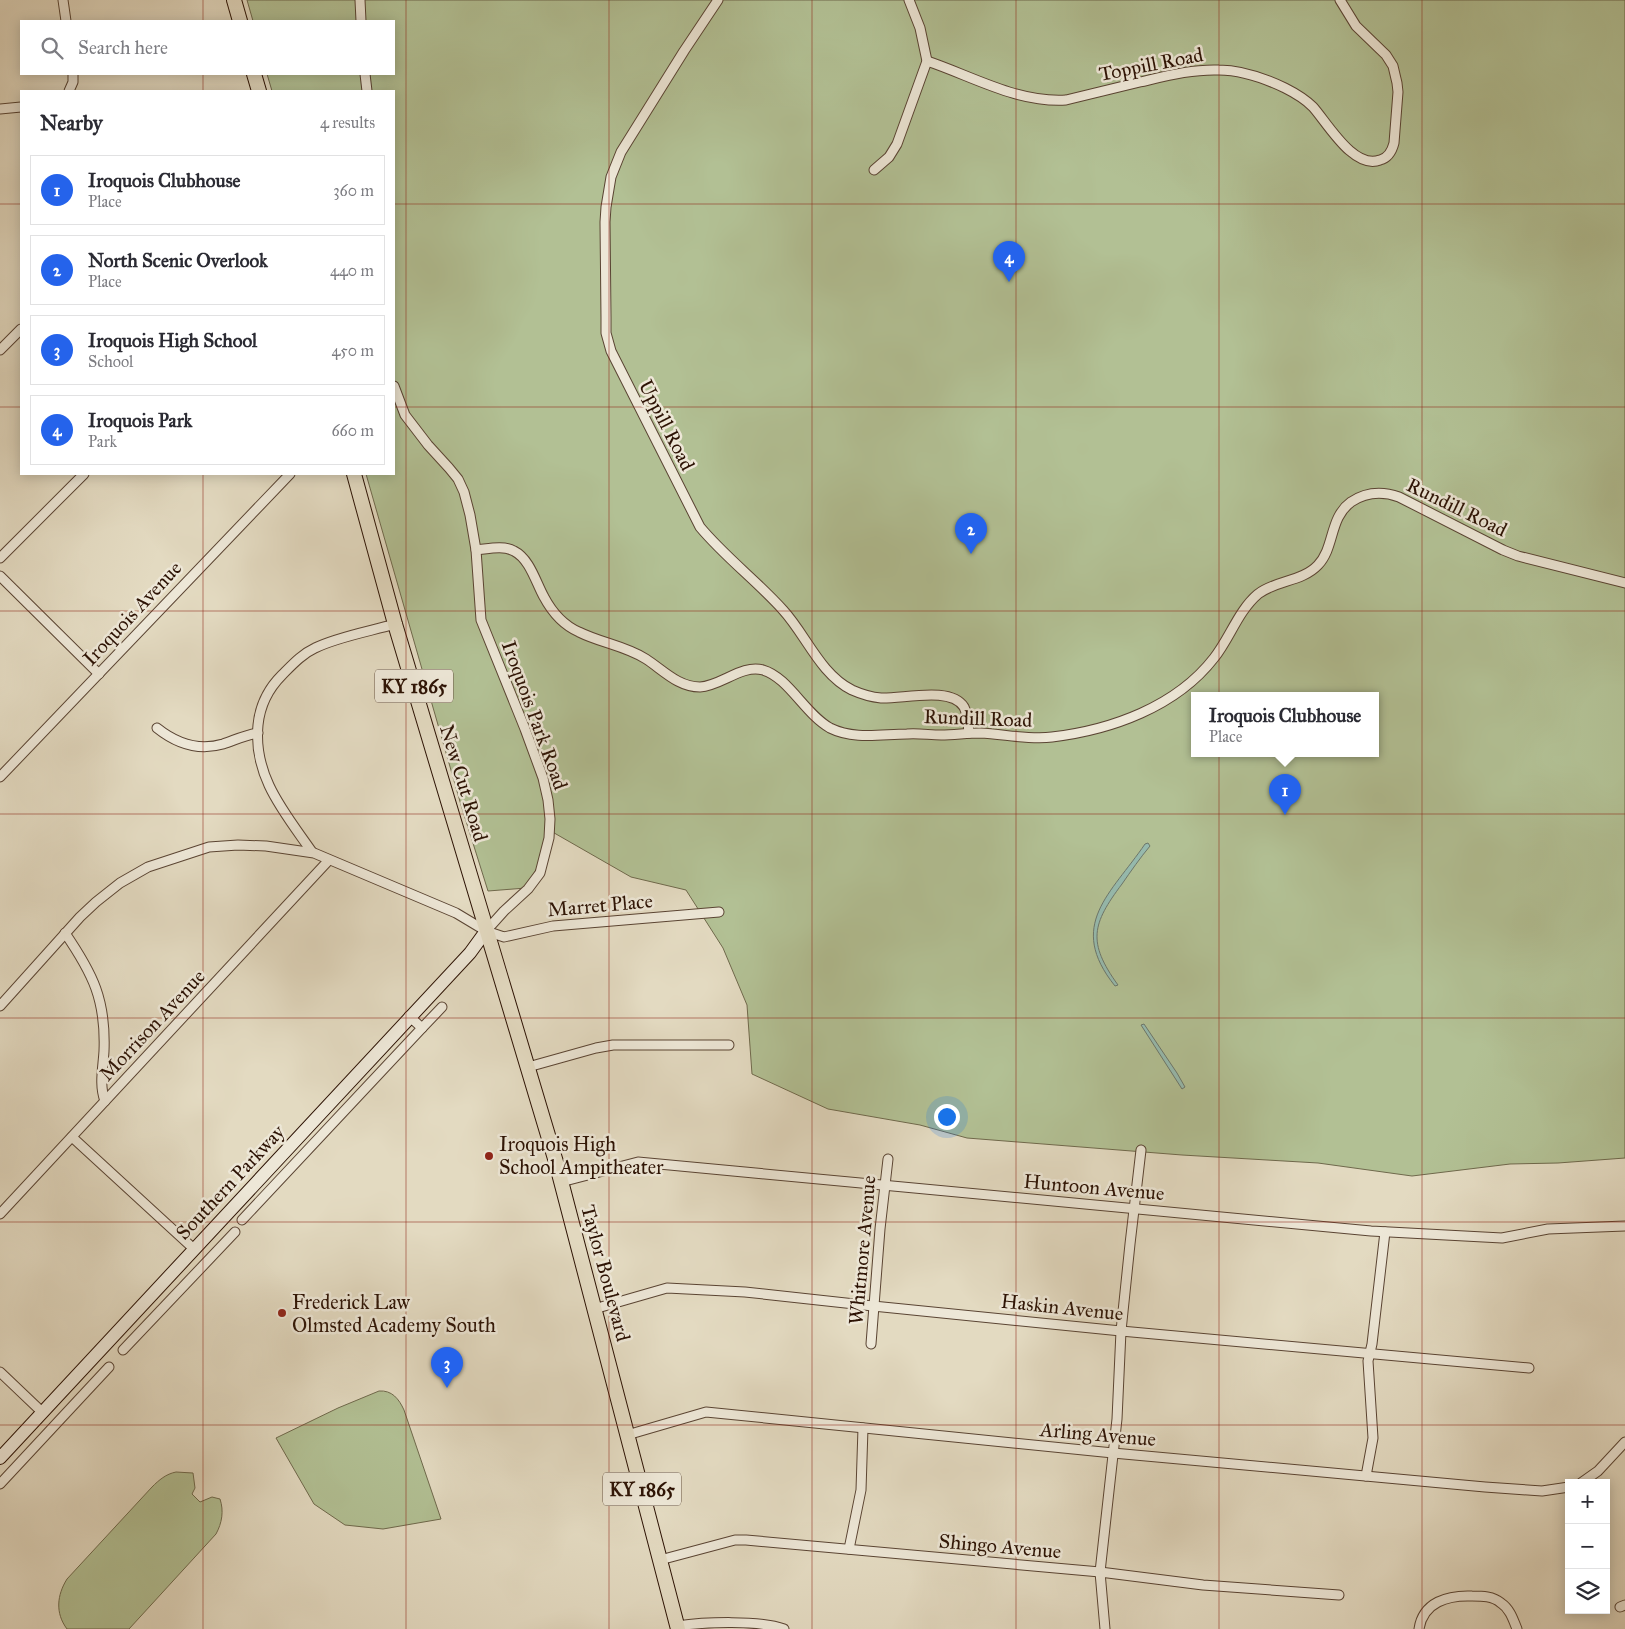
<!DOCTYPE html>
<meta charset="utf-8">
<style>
body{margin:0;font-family:"IM FELL Great Primer",serif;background:#f2f2f3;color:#2b2b33}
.controls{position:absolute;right:15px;bottom:15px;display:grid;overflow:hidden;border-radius:0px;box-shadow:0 2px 12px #0003}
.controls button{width:45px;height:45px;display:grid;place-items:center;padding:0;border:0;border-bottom:1px solid #e1e1e2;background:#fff;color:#2b2b33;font:25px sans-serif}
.you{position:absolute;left:946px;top:1116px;width:18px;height:18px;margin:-12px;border:4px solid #fff;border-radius:50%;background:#1a73e8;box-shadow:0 0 0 8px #1a73e833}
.badge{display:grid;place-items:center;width:32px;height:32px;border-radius:50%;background:#2563eb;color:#fff;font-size:16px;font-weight:700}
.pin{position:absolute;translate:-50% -41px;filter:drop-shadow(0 1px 2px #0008)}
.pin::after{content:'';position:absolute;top:26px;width:18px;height:15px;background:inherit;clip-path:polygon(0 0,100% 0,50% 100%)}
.popup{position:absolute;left:1191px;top:692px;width:188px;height:65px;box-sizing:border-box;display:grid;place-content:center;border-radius:0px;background:#fff;filter:drop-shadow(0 1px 4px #0005);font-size:16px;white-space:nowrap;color:#7c7c81}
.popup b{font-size:19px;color:#2b2b33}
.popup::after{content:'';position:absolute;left:50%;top:100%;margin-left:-10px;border:10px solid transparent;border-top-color:#fff}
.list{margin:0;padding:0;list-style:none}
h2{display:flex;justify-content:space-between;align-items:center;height:65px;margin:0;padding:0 20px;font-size:21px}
h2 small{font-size:16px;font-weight:400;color:#7c7c81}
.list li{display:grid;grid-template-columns:32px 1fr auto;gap:15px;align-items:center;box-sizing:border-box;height:70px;margin:0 10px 10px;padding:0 10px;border:1px solid #e1e1e2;border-radius:0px}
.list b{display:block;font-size:19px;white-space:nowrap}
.list p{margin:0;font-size:16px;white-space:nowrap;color:#7c7c81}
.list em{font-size:16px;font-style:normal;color:#7c7c81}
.icon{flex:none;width:28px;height:28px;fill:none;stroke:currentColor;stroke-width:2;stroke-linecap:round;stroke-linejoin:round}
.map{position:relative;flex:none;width:1625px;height:1629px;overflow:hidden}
.search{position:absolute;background:#fff;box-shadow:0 2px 12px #0003;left:20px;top:20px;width:375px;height:55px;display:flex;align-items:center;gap:12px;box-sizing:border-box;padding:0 18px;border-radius:0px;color:#7c7c81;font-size:19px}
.panel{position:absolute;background:#fff;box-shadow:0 2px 12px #0003;left:20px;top:90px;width:375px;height:385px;border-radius:0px}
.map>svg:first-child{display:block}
.green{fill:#b2c094;stroke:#6f694c;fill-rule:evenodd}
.water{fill:#96bbaf;stroke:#6c776b}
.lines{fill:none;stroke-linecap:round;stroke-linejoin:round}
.minor-casing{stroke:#5a4433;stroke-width:11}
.secondary-casing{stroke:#2c1204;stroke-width:14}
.primary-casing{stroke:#2c1204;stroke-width:16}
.minor{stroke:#ede7d7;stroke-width:9}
.secondary{stroke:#ede7d7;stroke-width:12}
.primary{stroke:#e3dac1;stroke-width:14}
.grid{fill:none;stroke:#8f2418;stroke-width:1;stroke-opacity:0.55}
.poi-dot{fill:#8f2418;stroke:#ede7d7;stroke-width:2}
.labels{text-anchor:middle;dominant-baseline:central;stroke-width:5;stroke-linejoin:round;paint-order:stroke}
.shield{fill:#ede7d7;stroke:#665243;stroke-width:1}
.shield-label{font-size:19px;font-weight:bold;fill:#2c1204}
.street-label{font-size:20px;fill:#2c1204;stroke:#ede7d7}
.poi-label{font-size:20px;fill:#2c1204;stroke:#ede7d7;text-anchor:start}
</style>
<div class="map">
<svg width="1625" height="1629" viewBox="0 0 1625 1629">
<rect width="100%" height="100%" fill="#e3dac1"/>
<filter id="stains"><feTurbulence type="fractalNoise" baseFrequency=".004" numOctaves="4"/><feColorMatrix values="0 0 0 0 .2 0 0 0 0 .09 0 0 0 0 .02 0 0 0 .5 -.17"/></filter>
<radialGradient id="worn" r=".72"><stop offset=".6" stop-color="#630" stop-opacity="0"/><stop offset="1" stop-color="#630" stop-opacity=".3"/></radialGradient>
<g class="green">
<path d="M247 0H1625V1158L1558 1163 1510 1164 1412 1176 1318 1163 1182 1155 967 1138 920 1125 828 1109 752 1074 747 1005 723 948 686 890 631 877 549 830 547 849 526 888 488 891 461 805 366 474H394V91H272L267 74H394V21H253ZM1195 696H1375V754H1195Z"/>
<path d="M379 1391C392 1390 399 1399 404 1410L441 1519 383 1529 345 1525 314 1504 276 1438 338 1408Z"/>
<path d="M176 1472 193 1473 195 1488 192 1494 200 1502 212 1497 220 1499C224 1511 222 1523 216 1534L129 1629H67C55 1613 57 1595 67 1579L152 1487C159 1480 166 1474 176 1472Z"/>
</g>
<g class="water">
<path d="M1148 843 1150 846C1140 858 1131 871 1122 884 1092 924 1087 942 1118 985L1115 986C1066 925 1111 894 1145 844Z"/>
<polygon points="1144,1024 1177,1073 1185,1087 1182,1089 1141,1025"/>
</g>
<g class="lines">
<g class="minor-casing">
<g id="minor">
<polyline points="63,0 66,21"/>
<polyline points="360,0 361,21"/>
<path d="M718 0 684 51 621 152 611 177 606 207 605 222 606 317V333L611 351 700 527C725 557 757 581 783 610 806 635 820 674 852 690 861 694 870 697 881 698 903 699 951 686 964 707 968 715 968 725 969 733"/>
<path d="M927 61C972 76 1017 103 1066 100 1091 94 1115 88 1140 82 1166 76 1192 69 1219 70 1241 70 1264 78 1285 88 1295 93 1305 99 1313 107 1328 124 1354 170 1380 160 1388 158 1392 151 1394 143L1398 92 1397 83 1393 66 1386 55 1356 26 1340 0"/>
<polyline points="365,74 367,91"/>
<polyline points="69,91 73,82 73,74"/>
<polyline points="0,109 21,107"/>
<polyline points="874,170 889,157 897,144 927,61 920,28 909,0"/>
<polyline points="0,350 21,329"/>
<polyline points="394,386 405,415 428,445 449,468 458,479 464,492 470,515 476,550 481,620 525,729 543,778 548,800 550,819 549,838 540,873 528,889 504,911 486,931"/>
<path d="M476 550C488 549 503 545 514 551 530 559 536 583 544 597 552 612 563 625 579 632 601 643 626 646 646 659 663 670 678 687 700 687 721 686 742 664 763 670 788 677 805 714 830 728 854 740 882 734 907 734 918 733 930 735 941 735 954 735 967 733 980 733 1004 734 1028 740 1052 737 1111 730 1176 707 1214 658 1230 638 1238 611 1258 594 1276 580 1302 582 1318 565 1335 547 1329 518 1351 502 1366 492 1382 491 1399 497L1503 550 1518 556 1625 583"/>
<polyline points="0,558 84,474"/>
<polyline points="0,576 99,674"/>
<path d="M157 728C177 744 199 751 223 744 235 740 245 735 258 733"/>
<polyline points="0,777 290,474"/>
<path d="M312 852C285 813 253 777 258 725 260 705 268 689 282 675 292 665 302 654 315 648 337 637 371 631 395 624"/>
<path d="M65 933C93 974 106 1000 104 1051 103 1068 99 1085 105 1101"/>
<polyline points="0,1006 80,917 96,902 120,883 148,867 209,847 238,845 266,846 314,853 456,913 486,931 504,937 553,926 719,912"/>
<polyline points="422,1028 442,1007"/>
<polyline points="528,1067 596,1048 613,1045 729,1045"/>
<polyline points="72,1137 194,1249"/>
<polyline points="561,1182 638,1162 1371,1231 1502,1238 1548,1229 1625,1226"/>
<polyline points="0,1214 329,860"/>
<polyline points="242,1220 422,1028 409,1016"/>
<polyline points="594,1309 667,1288 745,1292 873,1306 1121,1331 1529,1368"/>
<polyline points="871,1344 880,1229 888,1159"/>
<polyline points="123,1350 235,1232"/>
<polyline points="0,1372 42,1412"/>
<polyline points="627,1435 706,1412 1113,1453 1485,1487 1542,1491 1569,1487"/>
<polyline points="1366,1476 1373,1438 1368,1361 1372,1344 1385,1232"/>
<polyline points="1581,1483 1598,1471 1625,1442"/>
<polyline points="0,1484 109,1367"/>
<polyline points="849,1549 861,1490 863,1428"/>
<polyline points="660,1560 735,1540 746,1540 1100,1572 1203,1585 1339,1595"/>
<polyline points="1620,1607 1625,1605"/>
<path d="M677 1626C705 1622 759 1620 784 1629"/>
<polyline points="1105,1629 1100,1572 1117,1419 1121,1331 1130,1244 1141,1150"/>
<path d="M1419 1629C1423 1602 1448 1595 1472 1596 1482 1596 1493 1596 1501 1603 1510 1609 1513 1619 1517 1629"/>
</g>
</g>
<g class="secondary-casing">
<polyline id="secondary" points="0,1458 470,953 486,931"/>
</g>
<g class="primary-casing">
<g id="primary">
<polyline points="234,0 240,21"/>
<polyline points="254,74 259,91"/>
<polyline points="354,474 395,624 556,1162 678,1629"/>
</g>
</g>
<use href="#minor" class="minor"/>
<use href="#secondary" class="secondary"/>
<use href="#primary" class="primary"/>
</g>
<path class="grid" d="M203 0V21M406 0V1629M609 0V1629M812 0V1629M1016 0V1629M1219 0V1629M1422 0V1629M203 74V91M0 204H21M394 204H1625M0 407H21M394 407H1625M203 474V1629M0 611H1625M0 814H1625M0 1018H1625M0 1222H1625M0 1425H1625"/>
<g class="poi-dot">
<circle cx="489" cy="1156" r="5"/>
<circle cx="282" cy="1313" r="5"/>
</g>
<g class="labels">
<g class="shield">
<rect x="375" y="669.5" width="78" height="33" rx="4"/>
<rect x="603" y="1472.5" width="78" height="33" rx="4"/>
</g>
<g class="shield-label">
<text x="414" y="686">KY 1865</text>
<text x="642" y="1489">KY 1865</text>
</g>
<g class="street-label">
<text transform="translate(1151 64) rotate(-11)">Toppill Road</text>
<text transform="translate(667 425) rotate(63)">Uppill Road</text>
<text transform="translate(1457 507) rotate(26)">Rundill Road</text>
<text transform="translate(132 613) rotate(-47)">Iroquois Avenue</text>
<text transform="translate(535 715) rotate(70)">Iroquois Park Road</text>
<text transform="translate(978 718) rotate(2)">Rundill Road</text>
<text transform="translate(464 783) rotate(73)">New Cut Road</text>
<text transform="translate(600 905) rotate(-5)">Marret Place</text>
<text transform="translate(152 1025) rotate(-47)">Morrison Avenue</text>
<text transform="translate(230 1182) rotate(-47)">Southern Parkway</text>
<text transform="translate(1094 1187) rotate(5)">Huntoon Avenue</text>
<text transform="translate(862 1250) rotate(-85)">Whitmore Avenue</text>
<text transform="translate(606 1273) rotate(75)">Taylor Boulevard</text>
<text transform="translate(1062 1307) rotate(6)">Haskin Avenue</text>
<text transform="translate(1098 1434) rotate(5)">Arling Avenue</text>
<text transform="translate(1000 1546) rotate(5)">Shingo Avenue</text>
</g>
<g class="poi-label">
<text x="499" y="1144">Iroquois High<tspan x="499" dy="23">School Ampitheater</tspan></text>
<text x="292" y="1302">Frederick Law<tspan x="292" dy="23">Olmsted Academy South</tspan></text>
</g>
</g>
<rect width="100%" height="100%" filter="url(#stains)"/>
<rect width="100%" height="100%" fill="url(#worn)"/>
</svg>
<div class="controls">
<button>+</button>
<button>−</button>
<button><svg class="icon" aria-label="layers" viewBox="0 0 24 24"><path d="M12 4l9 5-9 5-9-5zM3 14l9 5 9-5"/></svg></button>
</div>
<div class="you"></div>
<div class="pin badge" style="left:1285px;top:815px">1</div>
<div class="popup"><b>Iroquois Clubhouse</b>Place</div>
<div class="pin badge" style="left:971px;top:554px">2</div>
<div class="pin badge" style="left:447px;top:1388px">3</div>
<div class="pin badge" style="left:1009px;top:282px">4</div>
<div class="search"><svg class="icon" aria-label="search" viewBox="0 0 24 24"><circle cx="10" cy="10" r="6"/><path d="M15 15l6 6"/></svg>Search here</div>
<section class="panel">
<h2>Nearby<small>4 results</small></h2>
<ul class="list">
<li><span class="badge">1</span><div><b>Iroquois Clubhouse</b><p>Place</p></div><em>360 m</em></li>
<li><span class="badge">2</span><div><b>North Scenic Overlook</b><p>Place</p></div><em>440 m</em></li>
<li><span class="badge">3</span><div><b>Iroquois High School</b><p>School</p></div><em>450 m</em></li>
<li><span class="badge">4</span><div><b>Iroquois Park</b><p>Park</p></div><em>660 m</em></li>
</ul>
</section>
</div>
